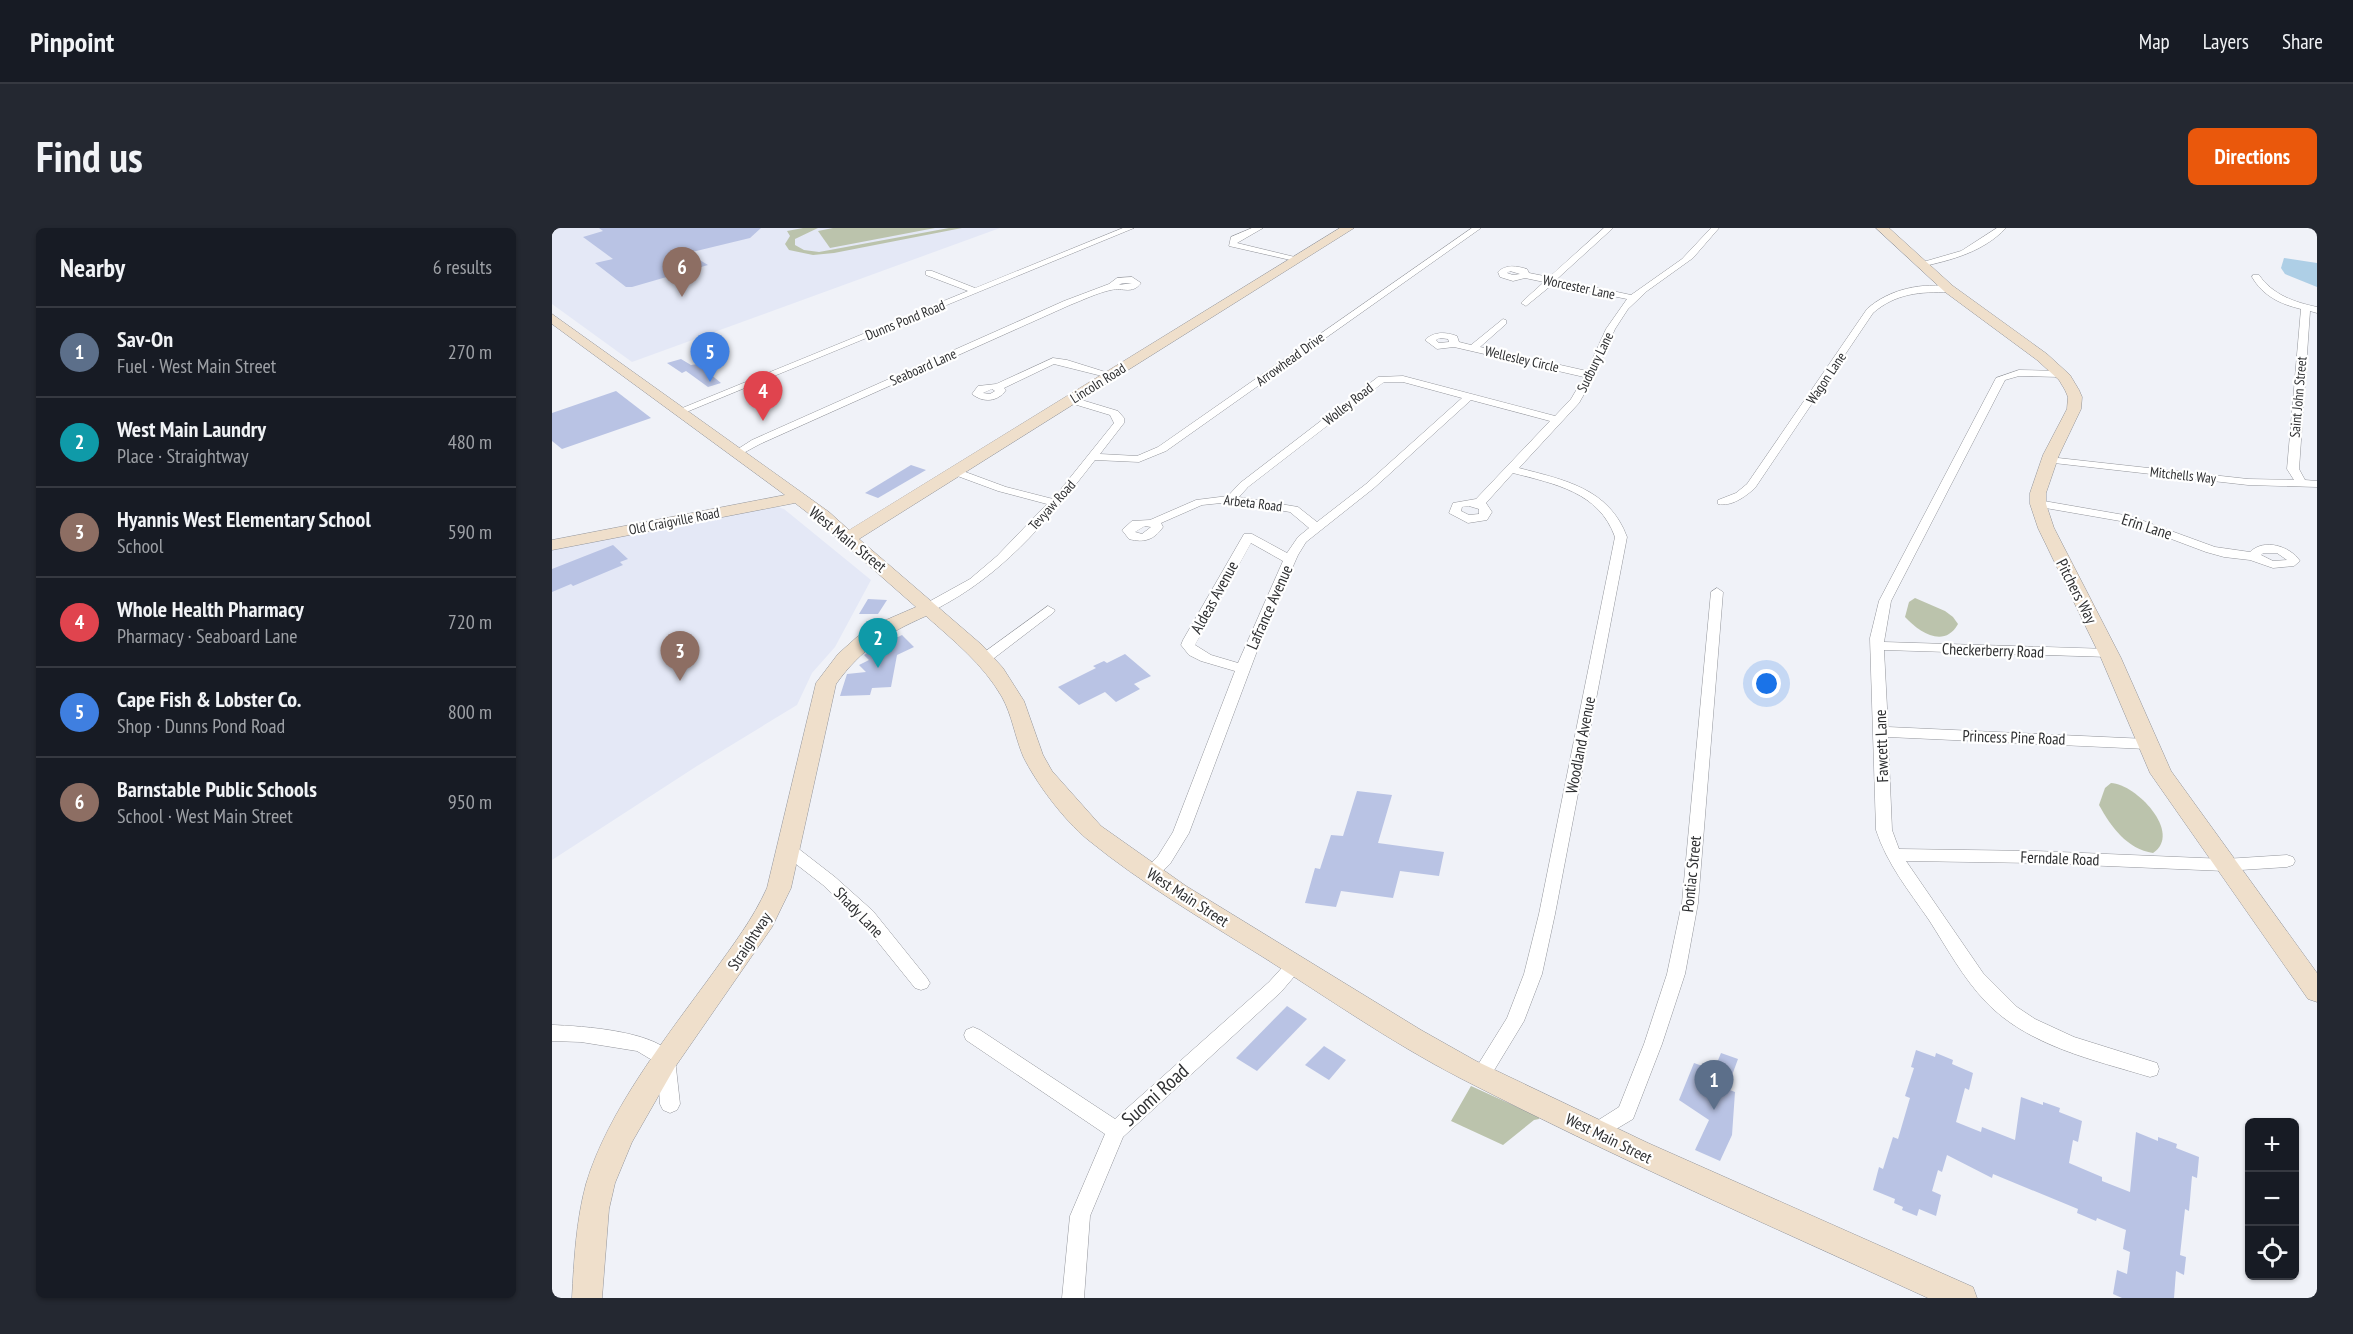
<!DOCTYPE html>
<meta charset="utf-8">
<style>
body{margin:0;font-family:"PT Sans Narrow",sans-serif;background:#242831;color:#f1f3f6}
.controls{position:absolute;right:18px;bottom:18px;display:grid;overflow:hidden;border-radius:9px;box-shadow:0 2px 4px #0004}
.controls button{width:54px;height:54px;display:grid;place-items:center;padding:0;border:0;border-bottom:2px solid #363941;background:#171b24;color:#f1f3f6;font:30px sans-serif}
.you{position:absolute;left:1215px;top:456px;width:21px;height:21px;margin:-15px;border:4px solid #fff;border-radius:50%;background:#1a73e8;box-shadow:0 0 0 9px #1a73e833}
.badge{display:grid;place-items:center;width:39px;height:39px;border-radius:50%;background:#ea580c;color:#fff;font-size:20px;font-weight:700}
.pin{position:absolute;translate:-50% -50px;filter:drop-shadow(0 2px 3px #0008)}
.pin::after{content:'';position:absolute;top:32px;width:21px;height:18px;background:inherit;clip-path:polygon(0 0,100% 0,50% 100%)}
.list{margin:0;padding:0;list-style:none}
h2{display:flex;justify-content:space-between;align-items:center;height:78px;margin:0;padding:0 24px;font-size:26px}
h2 small{font-size:20px;font-weight:400;color:#9ea1a6}
.list li{display:grid;grid-template-columns:39px 1fr auto;gap:18px;align-items:center;box-sizing:border-box;height:90px;padding:0 24px;border-top:2px solid #363941}
.list b{display:block;font-size:22px;white-space:nowrap}
.list p{margin:0;font-size:20px;white-space:nowrap;color:#9ea1a6}
.list em{font-size:20px;font-style:normal;color:#9ea1a6}
.icon{flex:none;width:33px;height:33px;fill:none;stroke:currentColor;stroke-width:2;stroke-linecap:round;stroke-linejoin:round}
.map{position:relative;flex:none;width:1765px;height:1070px;overflow:hidden;border-radius:9px}
header{display:flex;align-items:center;gap:36px;box-sizing:border-box;height:84px;padding:0 30px;background:#171b24;border-bottom:2px solid #363941}
header strong{font-size:28px}
nav{display:flex;gap:33px;margin-inline-start:auto;font-size:21px}
.intro{display:flex;align-items:center;justify-content:space-between;box-sizing:border-box;height:144px;padding:0 36px}
h1{margin:0;font-size:42px}
.button{padding:15px 27px;border-radius:9px;background:#ea580c;color:#fff;font-size:21px;font-weight:700}
main{display:flex;gap:36px;padding:0 36px}
aside{flex:1;background:#171b24;border-radius:9px;box-shadow:0 2px 4px #0004}
.map>svg:first-child{display:block}
.built{fill:#e4e8f6}
.green{fill:#bbc3ac}
.water{fill:#aecfe6}
.building{fill:#b9c3e4}
.lines{fill:none;stroke-linecap:round;stroke-linejoin:round}
.street-casing{stroke:#93959b;stroke-width:1}
.secondary-casing{stroke:#93959b;stroke-width:1}
.street{fill:#fff;fill-rule:evenodd}
.secondary{fill:#efdfcb;fill-rule:evenodd}
.labels{text-anchor:middle;dominant-baseline:central;stroke-width:4.5;stroke-linejoin:round;paint-order:stroke}
.far-street-label{font-size:14px;fill:#2e2f31;stroke:#fff}
.street-label{font-size:16px;fill:#2e2f31;stroke:#fff}
.near-street-label{font-size:20px;fill:#2e2f31;stroke:#fff}
</style>
<header>
<strong>Pinpoint</strong>
<nav><a>Map</a><a>Layers</a><a>Share</a></nav>
</header>
<div class="intro"><h1>Find us</h1><a class="button">Directions</a></div>
<main>
<aside>
<h2>Nearby<small>6 results</small></h2>
<ul class="list">
<li><span class="badge" style="background:#5c6f8a">1</span><div><b>Sav-On</b><p>Fuel · West Main Street</p></div><em>270 m</em></li>
<li><span class="badge" style="background:#0f9aa8">2</span><div><b>West Main Laundry</b><p>Place · Straightway</p></div><em>480 m</em></li>
<li><span class="badge" style="background:#8d6e63">3</span><div><b>Hyannis West Elementary School</b><p>School</p></div><em>590 m</em></li>
<li><span class="badge" style="background:#e0444e">4</span><div><b>Whole Health Pharmacy</b><p>Pharmacy · Seaboard Lane</p></div><em>720 m</em></li>
<li><span class="badge" style="background:#3f7fe0">5</span><div><b>Cape Fish &amp; Lobster Co.</b><p>Shop · Dunns Pond Road</p></div><em>800 m</em></li>
<li><span class="badge" style="background:#8d6e63">6</span><div><b>Barnstable Public Schools</b><p>School · West Main Street</p></div><em>950 m</em></li>
</ul>
</aside>
<div class="map">
<svg width="1765" height="1070" viewBox="0 0 1765 1070">
<rect width="100%" height="100%" fill="#f0f2f8"/>
<g class="built">
<polygon points="0,0 448,0 80,134 0,76"/>
<polygon points="222,278 232,281 319,352 283,419 260,445 245,477 145,538 0,632 0,319"/>
</g>
<g class="green">
<polygon points="251,0 266,0 243,11 243,17 252,22 267,24 397,0 410,0 282,25 261,27 237,22 233,16 238,8 235,3"/>
<polygon points="281,0 383,0 278,20 266,3"/>
<path d="M1363 370 1393 383 1401 389 1406 396C1392 421 1367 404 1353 389L1357 374Z"/>
<path d="M1559 555C1584 556 1631 605 1601 625 1575 621 1559 599 1547 577L1553 560Z"/>
<polygon points="919,858 987,889 987,891 982,892 951,917 899,893"/>
</g>
<polygon class="water" points="1732,30 1765,35 1765,59 1733,46 1729,40"/>
<g class="building">
<polygon points="47,0 209,0 198,10 136,25 156,37 80,59 74,59 43,35 61,31 31,9 51,3"/>
<polygon points="129,131 139,137 146,136 169,155 156,159 134,143 130,145 115,135"/>
<polygon points="64,163 99,190 10,221 0,213 0,185"/>
<polygon points="359,237 374,242 326,270 313,265"/>
<polygon points="61,317 76,331 68,334 71,337 21,358 19,356 0,364 0,341"/>
<polygon points="316,371 335,372 326,386 307,386"/>
<polygon points="350,407 362,419 345,427 339,459 320,460 318,467 288,468 295,446 314,444 307,437 317,432 312,427 321,421"/>
<polygon points="573,426 599,448 582,456 588,461 564,474 553,464 527,477 506,459 544,440 541,438 552,433 555,435"/>
<polygon points="805,563 840,567 826,615 892,624 887,648 848,643 841,670 789,663 784,679 753,675 763,640 768,641 779,607 791,608"/>
<polygon points="735,778 755,791 705,843 684,830"/>
<polygon points="772,818 794,832 777,852 753,837"/>
<polygon points="1364,822 1383,829 1384,825 1401,832 1400,836 1421,845 1417,862 1413,860 1404,894 1429,904 1430,899 1463,912 1469,869 1491,877 1491,874 1508,880 1507,884 1530,893 1526,914 1521,912 1517,935 1550,949 1550,953 1578,964 1584,904 1606,913 1606,909 1625,916 1624,920 1647,929 1645,950 1640,948 1637,983 1633,981 1628,1027 1634,1029 1632,1047 1624,1043 1622,1070 1570,1070 1561,1066 1565,1042 1575,1046 1578,1024 1571,1021 1574,1002 1545,990 1544,993 1525,985 1526,981 1441,946 1440,950 1395,927 1390,944 1386,942 1380,963 1389,967 1384,988 1367,981 1365,988 1350,982 1351,979 1342,975 1343,971 1321,962 1327,939 1331,941 1341,909 1346,911 1358,870 1353,868 1362,840 1359,839"/>
<polygon points="1169,825 1186,831 1175,861 1183,864 1180,907 1168,933 1143,922 1157,892 1127,872 1142,835 1162,842"/>
</g>
<g class="lines">
<g class="street-casing">
<g id="street">
<polygon points="571,0 582,0 132,185 123,183 416,63 374,47 374,43 380,43 423,60"/>
<polygon points="700,0 711,0 685,15 747,30 747,34 677,18 679,9"/>
<path d="M920 0H929L614 223 587 234 543 232C501 286 457 340 397 374 389 378 381 385 371 383L369 380 371 377 418 351 445 328 495 276 446 263 400 246V242H408L454 259 501 271 562 195 558 187 515 174V170H523L566 183 572 190V195L548 226 585 228 606 219Z"/>
<path d="M1052 0H1061L1005 51 1079 67 1130 31 1159 0H1167L1141 30 1095 63 1076 81 1063 101 1043 147 1027 175 967 240C1012 252 1057 260 1075 309L1003 686 990 746 972 793 935 854 928 856 921 854 919 848 955 790 972 746 987 686 1063 309C1047 264 1003 256 961 245L934 275 940 284 935 292 916 295 897 285 901 275 924 271 998 193 919 172 822 260 754 314 746 327 714 399 637 605 618 636 604 649H592L590 645 606 628 621 604 683 443 649 433 637 427 629 417 631 412 692 306H700L735 325 746 309 757 300 738 284 679 274 650 277 609 295 611 299C602 312 592 315 577 311L570 302 580 293 598 292 644 272 676 268 688 255 826 149 851 148 1003 188 1019 171 1032 149 902 119 885 121 873 112C882 103 894 104 905 108L907 114 919 117 951 91 954 92V96L928 119 1035 143 1054 101 1075 71 1001 56 974 78 969 75 971 73 992 54 973 50 961 53 948 49 946 44C954 36 965 38 975 41L977 45 997 49ZM958 43 968 46 961 47 955 45ZM888 110 896 111 897 114 887 115 884 112ZM832 154H851L910 170 814 256 765 294 746 279 687 269 696 259ZM917 278 927 281V286L917 287 909 283 910 279ZM593 298 599 299 590 306 583 304ZM699 315 731 333 686 435 659 427 643 417Z"/>
<path d="M1445 0H1454C1431 24 1400 32 1368 39L1364 36 1409 23Z"/>
<path d="M1701 47H1707C1721 67 1742 74 1765 79V85L1758 83 1747 241 1753 252 1765 253V259L1696 257 1493 234V230L1497 229 1696 251 1742 252 1735 241 1749 81C1728 76 1711 68 1700 49Z"/>
<path d="M580 49 589 55C580 67 571 59 559 62 545 65 531 72 518 77L208 216 184 229 178 226 200 212 512 73 557 56 565 50ZM570 55H580L567 57Z"/>
<path d="M1400 59 1401 61 1397 64C1368 64 1344 65 1321 85L1203 260C1193 269 1179 279 1166 276V272L1184 265 1195 256 1315 81C1337 61 1371 54 1400 59Z"/>
<path d="M501 130 515 132 563 147 558 150 502 136 452 160 454 162C446 174 431 175 420 166L426 158 444 156ZM440 161 443 163 438 166 431 165Z"/>
<path d="M1467 142 1508 143 1513 146 1508 149 1467 148 1453 152 1339 373 1332 414 1557 421 1564 425 1557 429 1332 422 1336 499 1595 511 1602 516 1595 521 1336 509 1340 602 1347 621 1484 623 1673 631 1735 627 1741 629 1743 633 1741 637 1735 639 1673 643 1484 635 1354 633 1431 745 1465 779 1483 791 1522 809 1605 835 1607 841 1605 847 1598 849C1542 832 1476 818 1434 774 1411 750 1395 720 1377 692 1357 663 1335 636 1324 602L1318 410 1327 373 1444 150Z"/>
<path d="M1486 272 1578 288 1663 319 1698 324C1712 310 1738 318 1748 333L1742 338 1721 340 1698 332 1672 329 1654 324 1574 294 1482 278V274ZM1711 325H1725L1735 332 1721 333 1709 327Z"/>
<polygon points="1165,360 1171,364 1146,675 1133,746 1110,816 1081,891 1044,913 1037,910 1034,904 1037,898 1067,879 1092,816 1115,746 1130,675 1159,364"/>
<polygon points="496,378 503,382 501,385 437,434 427,434 425,431 427,428"/>
<polygon points="237,616 243,618 283,649 321,683 375,750 378,755 375,760 369,762 363,760 309,693 271,657 231,626 229,622 231,618"/>
<polygon points="743,730 749,732 752,737 729,764 571,909 538,988 532,1070 510,1070 518,988 553,906 414,812 412,807 414,802 421,799 428,802 563,891 717,754 737,732"/>
<path d="M0 797C29 798 110 803 123 831L128 876 125 882 118 885 111 882 108 876 105 835 85 823 29 814 0 813Z"/>
</g>
</g>
<g class="secondary-casing">
<g id="secondary">
<path d="M788 0H802L307 311 430 417 451 440 472 473 491 527 500 543 549 598 634 658 869 802 924 833 1096 915 1421 1059 1425 1070H1376C1219 998 1061 929 908 850 840 815 776 770 711 729 652 692 590 656 535 611 512 592 484 555 471 528 463 509 460 487 450 469 431 436 402 413 374 388 334 406 310 420 284 456L239 660 220 699 123 839 80 914 63 955 57 981 50 1070H20C22 1032 24 993 34 956 56 882 116 807 161 745 181 717 201 691 215 660L264 455 286 426 305 409 327 395 364 379 265 292 243 275 0 322V312L233 267 0 96V86L277 284 297 302Z"/>
<polygon points="1324,0 1337,0 1401,58 1495,126 1518,147 1527,162 1530,169 1529,181 1507,227 1494,265 1494,276 1502,300 1569,430 1619,543 1765,745 1765,774 1756,771 1598,545 1549,430 1486,300 1478,276 1478,265 1491,227 1515,181 1516,169 1513,162 1507,152 1485,132 1393,64"/>
</g>
</g>
<use href="#street" class="street"/>
<use href="#secondary" class="secondary"/>
</g>
<g class="labels">
<g class="far-street-label">
<text transform="translate(1027 59) rotate(12)">Worcester Lane</text>
<text transform="translate(353 92) rotate(-22)">Dunns Pond Road</text>
<text transform="translate(738 131) rotate(-36)">Arrowhead Drive</text>
<text transform="translate(970 131) rotate(13)">Wellesley Circle</text>
<text transform="translate(1043 134) rotate(-64)">Sudbury Lane</text>
<text transform="translate(371 139) rotate(-24)">Seaboard Lane</text>
<text transform="translate(1274 150) rotate(-56)">Wagon Lane</text>
<text transform="translate(546 155) rotate(-32)">Lincoln Road</text>
<text transform="translate(1746 169) rotate(-85)">Saint John Street</text>
<text transform="translate(796 176) rotate(-38)">Wolley Road</text>
<text transform="translate(1631 247) rotate(6)">Mitchells Way</text>
<text transform="translate(701 275) rotate(7)">Arbeta Road</text>
<text transform="translate(500 277) rotate(-48)">Tevyaw Road</text>
<text transform="translate(122 293) rotate(-11)">Old Craigville Road</text>
</g>
<g class="street-label">
<text transform="translate(1595 298) rotate(18)">Erin Lane</text>
<text transform="translate(296 311) rotate(39)">West Main Street</text>
<text transform="translate(1525 363) rotate(63)">Pitchers Way</text>
<text transform="translate(662 369) rotate(-61)">Aldeas Avenue</text>
<text transform="translate(717 379) rotate(-66)">Lafrance Avenue</text>
<text transform="translate(1441 422) rotate(2)">Checkerberry Road</text>
<text transform="translate(1462 509) rotate(2)">Princess Pine Road</text>
<text transform="translate(1028 517) rotate(-79)">Woodland Avenue</text>
<text transform="translate(1329 518) rotate(-92)">Fawcett Lane</text>
<text transform="translate(1508 630) rotate(2)">Ferndale Road</text>
<text transform="translate(1139 646) rotate(-84)">Pontiac Street</text>
<text transform="translate(636 669) rotate(33)">West Main Street</text>
<text transform="translate(307 684) rotate(46)">Shady Lane</text>
<text transform="translate(197 713) rotate(-57)">Straightway</text>
<text transform="translate(1057 910) rotate(26)">West Main Street</text>
</g>
<g class="near-street-label">
<text transform="translate(603 867) rotate(-42)">Suomi Road</text>
</g>
</g>
</svg>
<div class="controls">
<button>+</button>
<button>−</button>
<button><svg class="icon" aria-label="locate" viewBox="0 0 24 24"><circle cx="12" cy="12" r="6"/><path d="M12 2v4M12 18v4M2 12h4M18 12h4"/></svg></button>
</div>
<div class="you"></div>
<div class="pin badge" style="left:1162px;top:882px;background:#5c6f8a">1</div>
<div class="pin badge" style="left:326px;top:440px;background:#0f9aa8">2</div>
<div class="pin badge" style="left:128px;top:453px;background:#8d6e63">3</div>
<div class="pin badge" style="left:211px;top:193px;background:#e0444e">4</div>
<div class="pin badge" style="left:158px;top:154px;background:#3f7fe0">5</div>
<div class="pin badge" style="left:130px;top:69px;background:#8d6e63">6</div>
</div>
</main>
